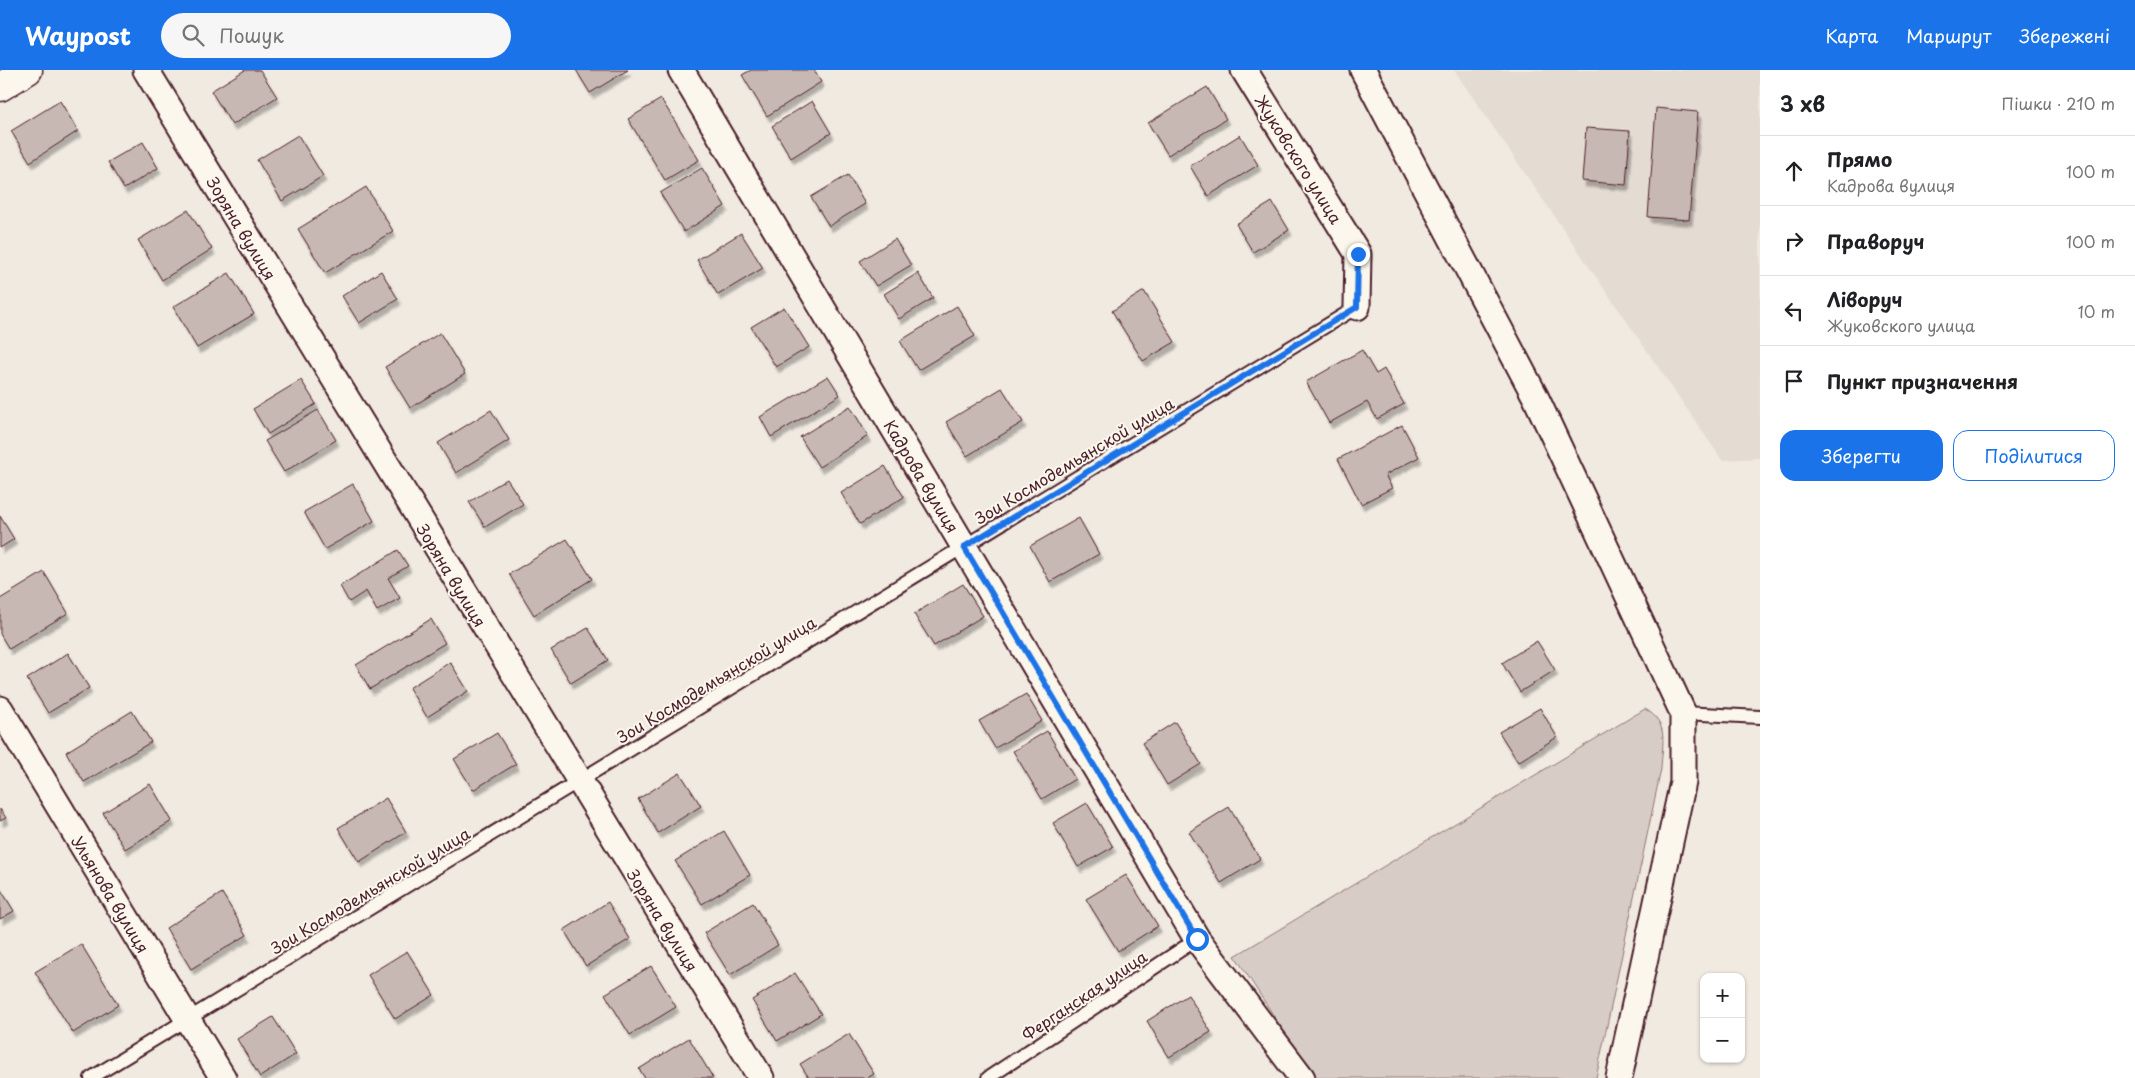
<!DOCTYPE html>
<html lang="uk">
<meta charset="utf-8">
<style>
body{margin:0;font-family:"Playpen Sans",sans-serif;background:#f6f6f6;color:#202124}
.controls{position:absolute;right:15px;bottom:15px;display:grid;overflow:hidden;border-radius:10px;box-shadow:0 1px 4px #0004}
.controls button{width:45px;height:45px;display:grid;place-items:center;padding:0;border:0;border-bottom:1px solid #e0e0e0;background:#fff;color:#202124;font:25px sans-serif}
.stop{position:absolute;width:15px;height:15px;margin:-11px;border:4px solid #1a73e8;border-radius:50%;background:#fff}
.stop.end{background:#1a73e8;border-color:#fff;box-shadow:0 1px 5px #0008}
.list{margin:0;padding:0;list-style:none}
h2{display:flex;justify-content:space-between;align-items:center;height:65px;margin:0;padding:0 20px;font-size:21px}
h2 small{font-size:16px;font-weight:400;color:#757577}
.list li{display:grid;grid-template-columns:32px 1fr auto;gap:15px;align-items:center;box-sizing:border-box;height:70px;padding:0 20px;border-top:1px solid #e0e0e0}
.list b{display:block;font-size:19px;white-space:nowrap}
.list p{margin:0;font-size:16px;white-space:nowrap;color:#757577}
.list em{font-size:16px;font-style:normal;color:#757577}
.actions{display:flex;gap:10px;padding:15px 20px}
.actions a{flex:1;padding:11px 0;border:1px solid #1a73e8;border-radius:15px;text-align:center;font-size:18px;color:#1a73e8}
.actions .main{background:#1a73e8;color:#fff}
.icon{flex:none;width:28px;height:28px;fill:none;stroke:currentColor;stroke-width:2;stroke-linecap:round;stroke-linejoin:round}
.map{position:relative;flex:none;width:1760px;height:1008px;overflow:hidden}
header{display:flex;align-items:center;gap:30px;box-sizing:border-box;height:70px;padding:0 25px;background:#1a73e8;color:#fff}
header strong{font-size:24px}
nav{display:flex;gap:28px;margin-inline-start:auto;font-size:18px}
.search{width:350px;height:45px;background:#f6f6f6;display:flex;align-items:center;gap:12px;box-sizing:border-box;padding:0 18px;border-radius:28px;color:#757577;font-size:19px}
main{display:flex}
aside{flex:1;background:#fff}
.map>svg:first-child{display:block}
.built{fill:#e4dbd2}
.green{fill:#d8ccc6;stroke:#917678}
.building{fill:#c8b8b3;stroke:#4a1f2b;filter:url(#shadow)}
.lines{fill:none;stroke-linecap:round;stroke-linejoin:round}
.service-casing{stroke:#4a1f2b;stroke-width:16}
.minor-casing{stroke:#4a1f2b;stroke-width:29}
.tertiary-casing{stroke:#4a1f2b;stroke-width:31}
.service{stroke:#fbf7ec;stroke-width:12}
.minor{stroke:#fbf7ec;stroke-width:25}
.tertiary{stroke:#fbf7ec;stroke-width:28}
.route{stroke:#1a73e8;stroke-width:6}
.labels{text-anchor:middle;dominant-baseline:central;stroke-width:4;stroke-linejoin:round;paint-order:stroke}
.street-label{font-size:16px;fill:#4a1f2b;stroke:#fbf7ec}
</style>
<header>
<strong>Waypost</strong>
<div class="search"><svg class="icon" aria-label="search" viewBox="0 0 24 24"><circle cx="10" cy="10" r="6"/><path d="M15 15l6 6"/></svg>Пошук</div>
<nav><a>Карта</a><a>Маршрут</a><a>Збережені</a></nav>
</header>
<main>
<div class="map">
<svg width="1760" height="1008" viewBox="0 0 1760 1008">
<defs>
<filter id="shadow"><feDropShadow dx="3" dy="5.5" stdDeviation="1" flood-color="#0004"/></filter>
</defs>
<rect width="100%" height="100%" fill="#f0eae0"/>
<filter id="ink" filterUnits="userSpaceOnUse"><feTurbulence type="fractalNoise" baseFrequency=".02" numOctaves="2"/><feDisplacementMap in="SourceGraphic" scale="10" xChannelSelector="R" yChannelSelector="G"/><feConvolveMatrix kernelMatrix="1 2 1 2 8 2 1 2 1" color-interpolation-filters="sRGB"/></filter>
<g filter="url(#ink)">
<polygon class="built" points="1454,0 1760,0 1760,388 1722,390"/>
<path class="green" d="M1645 639C1670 653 1662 674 1661 699L1596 1008H1314L1235 886Z"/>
<g class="building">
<polygon points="245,0 260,0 277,27 232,55 211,21"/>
<polygon points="576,0 628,0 590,23"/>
<polygon points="751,0 814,0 821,12 767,46 742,5"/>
<polygon points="1207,17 1226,49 1168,85 1148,53"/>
<polygon points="661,29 699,90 665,110 628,49"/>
<polygon points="60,31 78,61 30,92 11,61"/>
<polygon points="812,31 831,63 791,88 772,56"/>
<polygon points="1656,38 1698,42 1689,150 1648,147"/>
<polygon points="1586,58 1630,61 1626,115 1582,111"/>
<polygon points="298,65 323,106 282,131 257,90"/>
<polygon points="1240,65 1258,95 1208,126 1190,96"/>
<polygon points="143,72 158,98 124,119 108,92"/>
<polygon points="702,98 725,136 684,162 660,123"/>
<polygon points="848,105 865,134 829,156 811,127"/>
<polygon points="366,117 393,161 325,203 298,159"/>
<polygon points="1272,132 1289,160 1253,182 1236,154"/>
<polygon points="188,140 212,179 162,210 138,170"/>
<polygon points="741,163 763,198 718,225 697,190"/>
<polygon points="895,169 911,195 876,216 860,191"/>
<polygon points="381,201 398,229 359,253 342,226"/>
<polygon points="229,203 254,244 197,278 173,237"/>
<polygon points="918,203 933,228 899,249 884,224"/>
<polygon points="1144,221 1175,272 1143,291 1112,241"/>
<polygon points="957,236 975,266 918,300 900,271"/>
<polygon points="784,237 809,277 776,297 751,257"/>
<polygon points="440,263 465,304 410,338 385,297"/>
<polygon points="1362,280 1376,304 1384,299 1404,334 1377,349 1367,332 1329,353 1306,312"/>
<polygon points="828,306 840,325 771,367 760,347"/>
<polygon points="301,310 316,334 268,364 253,339"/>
<polygon points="1002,318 1023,352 967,386 946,352"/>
<polygon points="850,336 868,366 819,397 800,367"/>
<polygon points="318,340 336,370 284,402 265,371"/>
<polygon points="491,340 509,370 456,403 438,373"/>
<polygon points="1402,355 1419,387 1385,405 1392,418 1361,434 1338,389"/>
<polygon points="885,396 904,427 860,454 841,423"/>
<polygon points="507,409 523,434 485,457 469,432"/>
<polygon points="353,414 374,451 325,479 304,442"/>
<polygon points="0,446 14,469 0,478"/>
<polygon points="1079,448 1099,484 1050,512 1030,476"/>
<polygon points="567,469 592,509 534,545 509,504"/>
<polygon points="398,480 408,496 388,508 400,528 377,541 366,521 349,532 340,516"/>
<polygon points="44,502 68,543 9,579 0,564 0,529"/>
<polygon points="963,514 983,546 934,576 914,544"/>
<polygon points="431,549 445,573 370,619 356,595"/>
<polygon points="588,558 608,590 571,613 551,580"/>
<polygon points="1537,571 1555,600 1520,622 1502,593"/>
<polygon points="68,583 89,618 48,643 27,609"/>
<polygon points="450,592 468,621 427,647 409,618"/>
<polygon points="1026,624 1042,651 995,678 979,651"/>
<polygon points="1540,638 1557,667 1518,692 1499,662"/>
<polygon points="132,641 151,672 84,712 66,682"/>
<polygon points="1175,652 1201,694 1167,715 1142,673"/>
<polygon points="1047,661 1075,709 1042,729 1013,681"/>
<polygon points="497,663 516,694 473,720 454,689"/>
<polygon points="680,703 701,736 658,763 638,729"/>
<polygon points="150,714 172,751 125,779 103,743"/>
<polygon points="386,728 406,762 359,792 338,758"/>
<polygon points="1087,733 1113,777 1078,797 1053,753"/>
<polygon points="1229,737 1260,789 1221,813 1189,762"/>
<polygon points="0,739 6,748 0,751"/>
<polygon points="724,761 750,805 702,834 675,791"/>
<polygon points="1126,805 1158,856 1118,881 1086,829"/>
<polygon points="0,818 14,841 0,849"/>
<polygon points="222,823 247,865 191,899 166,858"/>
<polygon points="608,832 630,869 586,896 564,860"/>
<polygon points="753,833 778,875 730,905 704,863"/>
<polygon points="81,874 118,935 73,963 35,902"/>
<polygon points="407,881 434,925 395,949 368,905"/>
<polygon points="651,896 676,937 630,965 605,924"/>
<polygon points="795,903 821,944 777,971 752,930"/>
<polygon points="1188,925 1211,962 1169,987 1147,951"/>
<polygon points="273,947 296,984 260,1007 237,969"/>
<polygon points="849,964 874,1004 867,1008 809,1008 800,994"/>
<polygon points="689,968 713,1008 645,1008 639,999"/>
</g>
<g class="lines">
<g class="service-casing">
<g id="service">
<polyline points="1683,643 1760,647"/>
<polyline points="91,1008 1357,237"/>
<polyline points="988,1008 1197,869"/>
</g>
</g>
<g class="minor-casing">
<g id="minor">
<polyline points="146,0 761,1008"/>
<polyline points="681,0 1197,869 1302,1008"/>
<polyline points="1244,0 1358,184 1357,237"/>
<polyline points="1363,0 1535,326 1683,643 1683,712 1619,1008"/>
<polyline points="0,639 223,1008"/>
</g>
</g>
<g class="tertiary-casing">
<polyline id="tertiary" points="0,17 28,0"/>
</g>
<use href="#service" class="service"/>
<use href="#minor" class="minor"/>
<use href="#tertiary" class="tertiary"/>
</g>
</g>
<g class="lines" filter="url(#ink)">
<polyline class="route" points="1197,869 964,477 1357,237 1358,184"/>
</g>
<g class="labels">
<g class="street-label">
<text transform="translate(1299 89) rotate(58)">Жуковского улица</text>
<text transform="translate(242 158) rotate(59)">Зоряна вулиця</text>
<text transform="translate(1074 390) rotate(-31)">Зои Космодемьянской улица</text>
<text transform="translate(922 406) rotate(59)">Кадрова вулиця</text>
<text transform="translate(452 505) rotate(59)">Зоряна вулиця</text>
<text transform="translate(716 609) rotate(-31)">Зои Космодемьянской улица</text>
<text transform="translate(370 820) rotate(-31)">Зои Космодемьянской улица</text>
<text transform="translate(111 824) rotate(59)">Ульянова вулиця</text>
<text transform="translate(663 850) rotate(58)">Зоряна вулиця</text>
<text transform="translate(1084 925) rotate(-34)">Ферганская улица</text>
</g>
</g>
</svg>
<div class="controls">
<button>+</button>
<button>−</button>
</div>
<div class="stop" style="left:1197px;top:869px"></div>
<div class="stop end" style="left:1358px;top:184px"></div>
</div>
<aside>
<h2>3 хв<small>Пішки · 210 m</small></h2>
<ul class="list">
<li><svg class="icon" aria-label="ahead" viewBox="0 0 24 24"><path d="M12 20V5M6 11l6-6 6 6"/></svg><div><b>Прямо</b><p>Кадрова вулиця</p></div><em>100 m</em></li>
<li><svg class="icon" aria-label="right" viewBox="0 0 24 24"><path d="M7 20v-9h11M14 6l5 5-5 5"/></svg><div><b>Праворуч</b></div><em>100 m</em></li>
<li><svg class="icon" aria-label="left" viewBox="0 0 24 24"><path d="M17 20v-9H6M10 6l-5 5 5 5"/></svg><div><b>Ліворуч</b><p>Жуковского улица</p></div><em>10 m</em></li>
<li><svg class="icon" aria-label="arrive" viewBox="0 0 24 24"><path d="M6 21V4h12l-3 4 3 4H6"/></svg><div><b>Пункт призначення</b></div></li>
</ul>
<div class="actions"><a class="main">Зберегти</a><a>Поділитися</a></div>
</aside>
</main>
